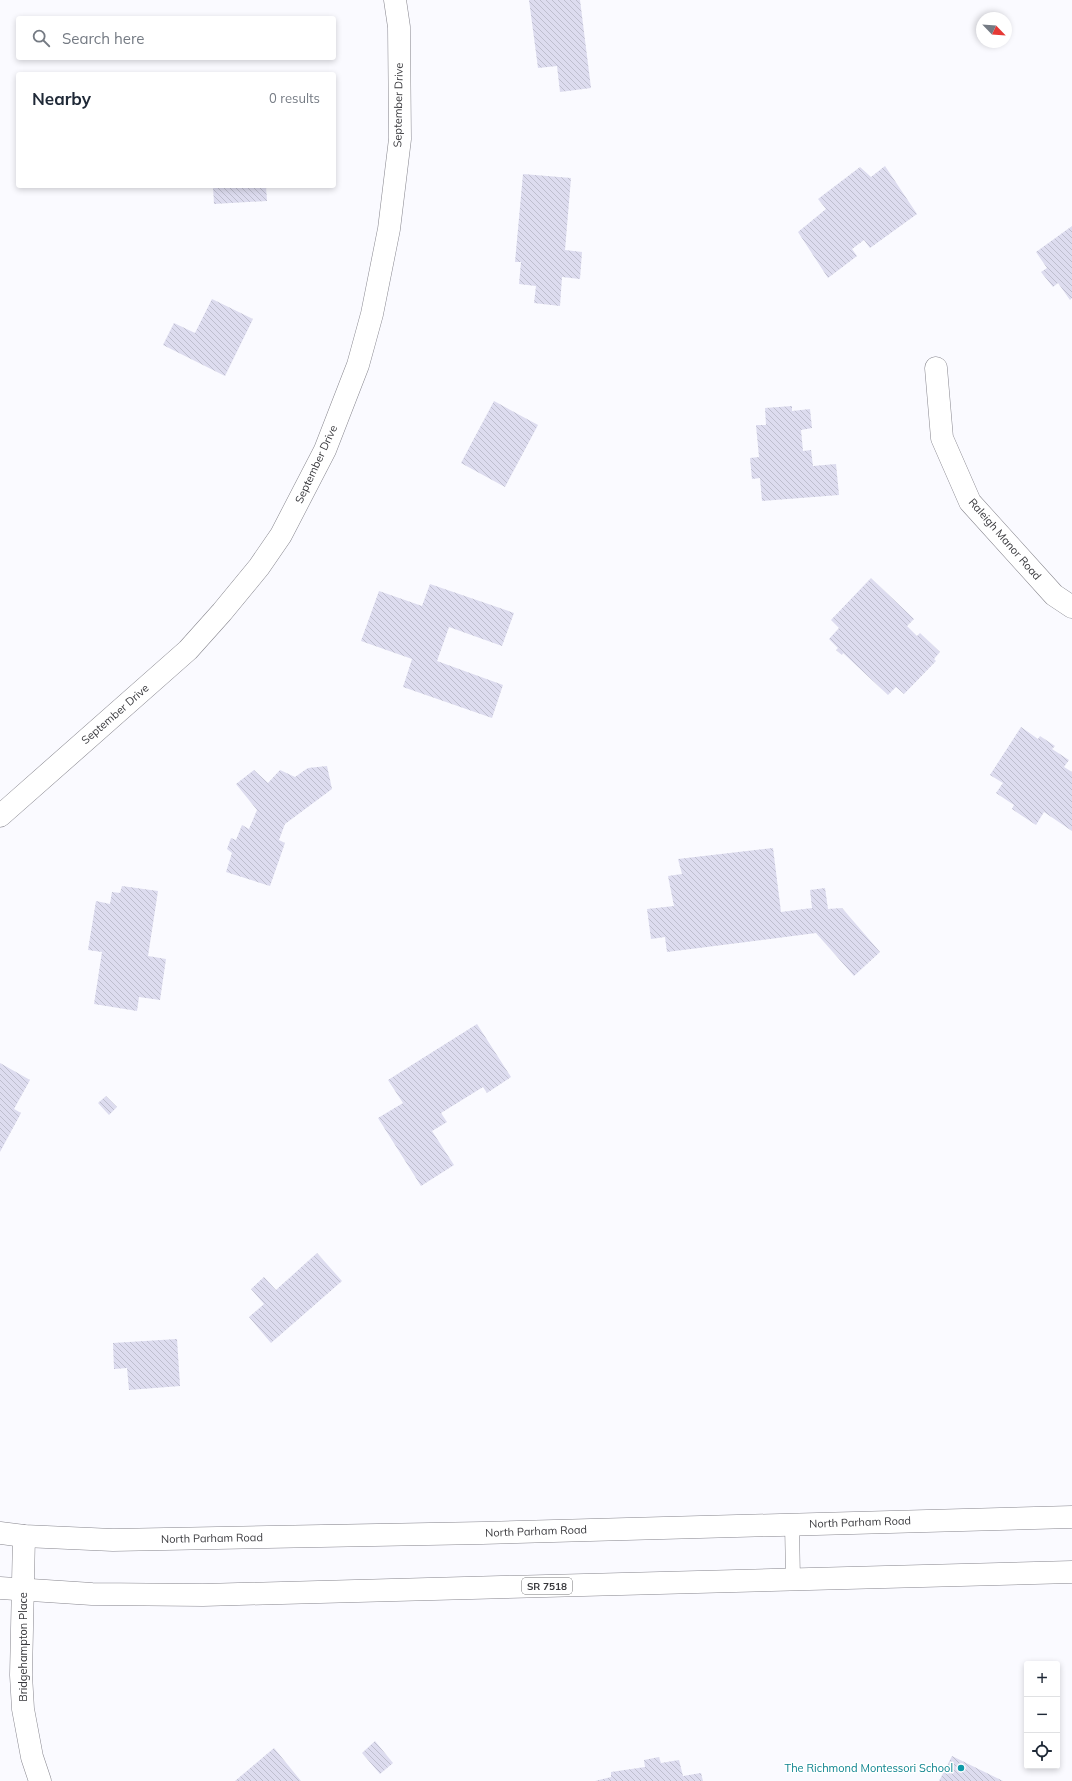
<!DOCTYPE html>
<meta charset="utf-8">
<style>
body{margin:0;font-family:Mulish,sans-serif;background:#f6f6f7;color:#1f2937}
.controls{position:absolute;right:12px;bottom:12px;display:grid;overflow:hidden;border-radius:4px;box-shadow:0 2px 6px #0003}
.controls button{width:36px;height:36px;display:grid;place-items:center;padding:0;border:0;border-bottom:1px solid #e0e1e3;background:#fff;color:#1f2937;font:20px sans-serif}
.compass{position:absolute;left:976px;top:12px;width:36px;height:36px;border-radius:50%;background:#fff;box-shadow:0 2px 6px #0003;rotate:115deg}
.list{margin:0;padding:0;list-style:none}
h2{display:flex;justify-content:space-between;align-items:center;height:52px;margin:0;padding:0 16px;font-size:17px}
h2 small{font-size:13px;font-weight:400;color:#747a83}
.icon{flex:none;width:22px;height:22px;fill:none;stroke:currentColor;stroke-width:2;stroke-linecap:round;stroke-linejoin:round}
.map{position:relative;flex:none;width:1072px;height:1781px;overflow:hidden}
.search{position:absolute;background:#fff;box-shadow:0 2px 6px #0003;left:16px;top:16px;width:320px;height:44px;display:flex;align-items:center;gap:10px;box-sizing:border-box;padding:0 14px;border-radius:4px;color:#747a83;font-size:15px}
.panel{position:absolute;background:#fff;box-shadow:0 2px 6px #0003;left:16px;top:72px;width:320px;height:116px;border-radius:4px}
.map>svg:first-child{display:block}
.building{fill:url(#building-back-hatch)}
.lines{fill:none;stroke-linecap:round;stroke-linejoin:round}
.service-casing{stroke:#87868e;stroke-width:15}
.minor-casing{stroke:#87868e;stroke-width:23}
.trunk-casing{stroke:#87868e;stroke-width:23}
.service{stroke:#fff;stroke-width:14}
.minor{stroke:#fff;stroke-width:22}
.trunk{stroke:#fff;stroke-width:22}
.culture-dot{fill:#0f9aa8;stroke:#fff;stroke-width:1.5}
.labels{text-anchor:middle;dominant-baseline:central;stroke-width:3;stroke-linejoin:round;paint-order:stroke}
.shield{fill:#fff;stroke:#747477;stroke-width:1}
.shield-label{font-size:10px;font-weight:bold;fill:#39393d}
.street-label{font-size:11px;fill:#39393d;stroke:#fff}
.culture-label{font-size:11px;fill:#0d838f;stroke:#fff;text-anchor:end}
</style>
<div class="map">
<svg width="1072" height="1781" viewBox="0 0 1072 1781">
<defs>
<pattern id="building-back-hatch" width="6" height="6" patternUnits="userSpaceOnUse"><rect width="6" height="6" fill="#dddcef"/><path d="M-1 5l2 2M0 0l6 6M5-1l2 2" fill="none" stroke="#bebece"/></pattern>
</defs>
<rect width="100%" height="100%" fill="#fafaff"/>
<g class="building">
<polygon points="529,0 580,0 591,88 560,92 557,66 538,68"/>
<polygon points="885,166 917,214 870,248 864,240 852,249 857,256 828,278 798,232 826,209 818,199 860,167 871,177"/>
<polygon points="523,174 571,178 565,250 582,252 580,279 562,277 560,306 534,303 536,286 519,284 521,262 515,262"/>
<polygon points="213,186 266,186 267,201 214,204"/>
<polygon points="1072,226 1072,298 1070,300 1058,283 1053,287 1041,272 1047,268 1036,252"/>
<polygon points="212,299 253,319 225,376 163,345 174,323 195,333"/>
<polygon points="494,401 538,425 505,487 461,463"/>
<polygon points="792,406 792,411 810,409 812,428 801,430 803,451 811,450 813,466 836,464 839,495 762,501 760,478 752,479 750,458 759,457 756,425 766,425 765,408"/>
<polygon points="871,578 914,619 907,626 917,636 920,633 940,652 934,659 936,661 904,694 896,687 888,695 843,653 842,655 836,650 838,648 829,639 839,628 831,620"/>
<polygon points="430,584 514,613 502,646 449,627 437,661 503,685 492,718 403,687 412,659 361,641 379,591 422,606"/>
<polygon points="1021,727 1038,739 1040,736 1055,746 1052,749 1069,760 1064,767 1072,772 1072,831 1044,812 1036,825 1012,809 1014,805 996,793 1003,783 990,775"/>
<polygon points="327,766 332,789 285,824 279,840 285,843 270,886 226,872 232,853 227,849 231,838 236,840 242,825 249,829 257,810 236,784 254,770 268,783 280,770 295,777 308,768"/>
<polygon points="773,848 781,912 812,908 810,890 825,888 828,909 842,908 880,952 854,976 816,933 667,952 665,937 651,939 647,909 674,906 668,876 682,874 678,859"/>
<polygon points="122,886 158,891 148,956 166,959 160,1000 139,997 137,1011 94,1004 102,952 88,950 96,901 110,904 112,892 120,893"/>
<polygon points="477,1024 511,1077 487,1093 483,1087 441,1113 447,1122 432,1131 454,1165 421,1186 378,1118 403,1103 388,1080"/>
<polygon points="0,1063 30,1080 14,1109 21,1113 0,1152"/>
<polygon points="106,1096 117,1107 109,1115 98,1103"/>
<polygon points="317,1253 342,1281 271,1343 249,1317 264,1304 251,1289 264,1277 276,1290"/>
<polygon points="177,1339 180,1386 129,1390 127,1368 114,1369 113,1343"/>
<polygon points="375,1741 393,1763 380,1774 362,1753"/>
<polygon points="274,1748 301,1781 235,1781"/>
<polygon points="952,1756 1003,1781 939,1781"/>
<polygon points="659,1757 661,1763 679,1760 683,1776 701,1773 703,1781 595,1781 611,1777 611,1772 645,1767 644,1760"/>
</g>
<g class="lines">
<g class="service-casing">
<polyline id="service" points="792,1524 793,1579"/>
</g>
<g class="minor-casing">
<g id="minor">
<polyline points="936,368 942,438 970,502 1054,595 1072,607"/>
<polyline points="0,816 188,650 222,612 259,567 281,535 325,450 358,365 372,314 389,229 400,139 399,27 395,0"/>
<polyline points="24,1536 21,1675 23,1709 32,1757 40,1781"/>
</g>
</g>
<g class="trunk-casing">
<g id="trunk">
<polyline points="0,1533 24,1536 113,1540 482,1533 1072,1517"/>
<polyline points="0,1588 92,1594 203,1595 1072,1572"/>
</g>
</g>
<use href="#service" class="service"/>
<use href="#minor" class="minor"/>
<use href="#trunk" class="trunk"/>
</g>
<circle class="culture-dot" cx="961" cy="1768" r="4"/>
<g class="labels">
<rect class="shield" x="522" y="1578" width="50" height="16" rx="3"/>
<g class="shield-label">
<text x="547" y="1586">SR 7518</text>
</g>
<g class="street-label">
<text transform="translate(398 105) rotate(-89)">September Drive</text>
<text transform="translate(316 464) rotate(-65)">September Drive</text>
<text transform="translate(1005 539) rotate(49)">Raleigh Manor Road</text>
<text transform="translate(115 714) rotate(-41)">September Drive</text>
<text transform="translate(860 1522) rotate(-2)">North Parham Road</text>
<text transform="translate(536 1531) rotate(-2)">North Parham Road</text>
<text transform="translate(212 1538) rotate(-1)">North Parham Road</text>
<text transform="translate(23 1647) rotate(-90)">Bridgehampton Place</text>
</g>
<g class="culture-label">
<text x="953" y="1768">The Richmond Montessori School</text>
</g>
</g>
</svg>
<div class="controls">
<button>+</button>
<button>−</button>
<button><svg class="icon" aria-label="locate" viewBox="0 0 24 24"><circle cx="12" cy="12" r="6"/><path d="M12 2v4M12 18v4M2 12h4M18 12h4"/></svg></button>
</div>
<svg class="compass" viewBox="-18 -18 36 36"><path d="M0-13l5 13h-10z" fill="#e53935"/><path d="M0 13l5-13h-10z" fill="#747a83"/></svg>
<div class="search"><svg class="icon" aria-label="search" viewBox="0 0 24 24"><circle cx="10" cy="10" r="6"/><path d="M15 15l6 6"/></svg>Search here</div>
<section class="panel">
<h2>Nearby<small>0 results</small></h2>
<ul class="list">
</ul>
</section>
</div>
